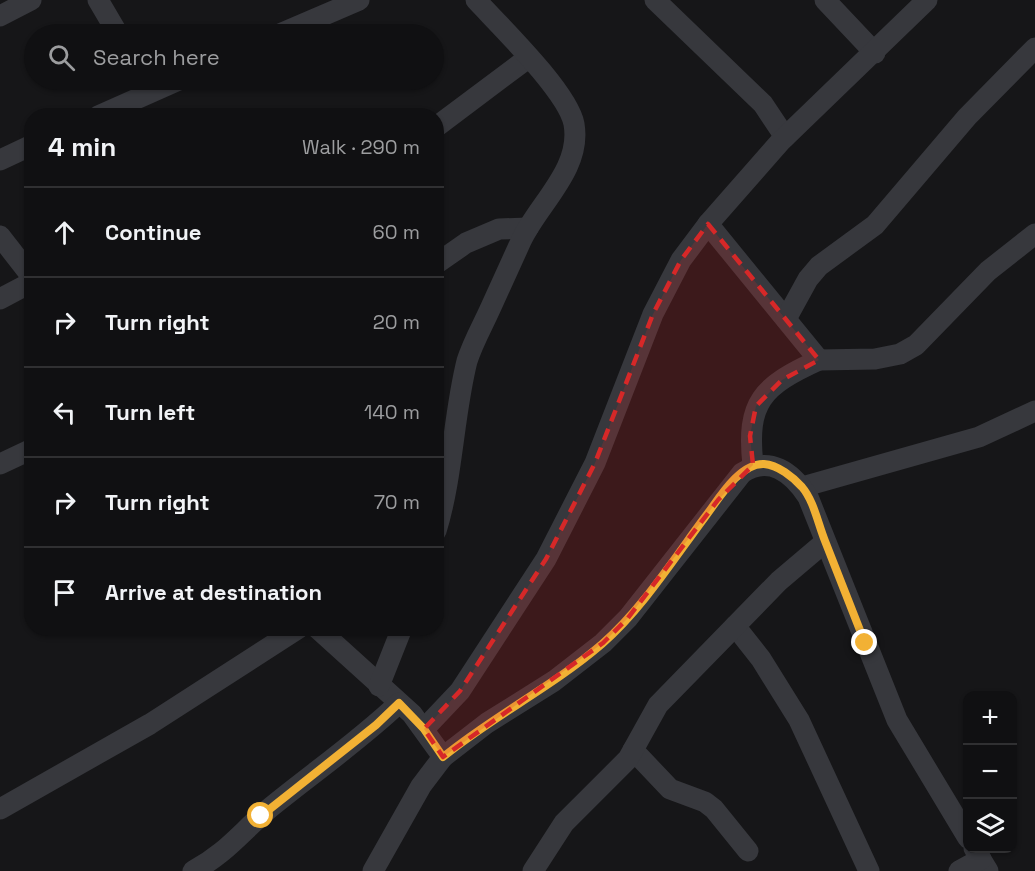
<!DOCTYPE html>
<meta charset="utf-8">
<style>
body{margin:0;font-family:"Space Grotesk",sans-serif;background:#19191b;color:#f1f3f6}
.controls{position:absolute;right:18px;bottom:18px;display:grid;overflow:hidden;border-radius:12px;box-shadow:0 2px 4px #0004}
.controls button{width:54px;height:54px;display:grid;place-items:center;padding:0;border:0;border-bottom:2px solid #303032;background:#101012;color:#f1f3f6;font:30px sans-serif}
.stop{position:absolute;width:18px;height:18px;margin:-14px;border:4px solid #f2b134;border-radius:50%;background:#fff}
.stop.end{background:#f2b134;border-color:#fff;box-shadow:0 2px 6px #0008}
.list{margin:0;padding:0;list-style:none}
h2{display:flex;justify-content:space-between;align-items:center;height:78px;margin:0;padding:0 24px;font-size:26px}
h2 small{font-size:20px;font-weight:400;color:#9c9d9f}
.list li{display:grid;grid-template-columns:39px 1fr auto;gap:18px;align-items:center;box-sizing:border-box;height:90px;padding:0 24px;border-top:2px solid #303032}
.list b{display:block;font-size:22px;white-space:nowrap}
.list em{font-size:20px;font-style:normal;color:#9c9d9f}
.icon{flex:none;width:33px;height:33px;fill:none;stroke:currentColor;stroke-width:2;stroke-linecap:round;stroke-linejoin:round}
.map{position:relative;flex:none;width:1035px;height:871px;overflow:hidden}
.search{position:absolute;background:#101012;box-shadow:0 2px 4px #0004;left:24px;top:24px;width:420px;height:66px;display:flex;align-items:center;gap:15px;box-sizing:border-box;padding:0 21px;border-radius:33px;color:#9c9d9f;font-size:22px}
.panel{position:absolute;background:#101012;box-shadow:0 2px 4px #0004;left:24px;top:108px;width:420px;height:528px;border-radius:24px}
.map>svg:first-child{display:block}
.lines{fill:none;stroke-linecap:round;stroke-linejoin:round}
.minor{stroke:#37383d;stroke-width:21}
.route{stroke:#f2b134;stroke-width:8}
.marked{fill:#d62828;fill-opacity:0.2;stroke:#d62828;stroke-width:4.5;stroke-dasharray:12 8;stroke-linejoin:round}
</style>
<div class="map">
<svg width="1035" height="871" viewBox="0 0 1035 871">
<rect width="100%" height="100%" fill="#161618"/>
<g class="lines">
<g class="minor">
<polyline points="98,0 118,34"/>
<polyline points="655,0 763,104 785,137"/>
<polyline points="825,0 875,53"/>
<polyline points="0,16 31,0"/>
<polyline points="280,34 359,0"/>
<polyline points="98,116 179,80"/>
<polyline points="436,127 528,58"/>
<polyline points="0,160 32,145"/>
<path d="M708 224 819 360C762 386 746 402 753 465"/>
<polyline points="0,236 32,277"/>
<polyline points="436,264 466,243 499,229 528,228"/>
<polyline points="0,299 32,282"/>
<polyline points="786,319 808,279 819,266 875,225 967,117 1035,48"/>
<polyline points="819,360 875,359 900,354 916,345 988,271 1035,234"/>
<polyline points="0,464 32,449"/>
<polyline points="802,487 979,437 1035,411"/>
<path d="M436 531C453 476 453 417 467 361 473 342 483 325 491 307 501 285 511 263 521 241 538 204 582 169 574 124 568 92 500 26 476 0"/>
<polyline points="735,626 761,659 799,720 869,871"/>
<polyline points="317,628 412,714 443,757"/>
<polyline points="379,686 402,628"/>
<polyline points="424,729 460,691 546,559 595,463 653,314 681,260 708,224 780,142 927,0"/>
<polyline points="633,750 670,789 705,802 714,809 748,851"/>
<polyline points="0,809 150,724 299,628"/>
<polyline points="974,848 988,871"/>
<path d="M193 871C227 853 242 831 271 807 314 772 359 741 399 703"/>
<path d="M373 871 421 786 443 757 487 723 554 681 603 643 628 618 742 473C769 455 792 472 808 497L897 720 968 838"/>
<polyline points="533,871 564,823 628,759 658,705 779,581 825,542"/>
<polyline points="959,871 981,859"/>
</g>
</g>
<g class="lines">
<path class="route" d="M261 816 376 725 399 703 424 729 443 757C493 716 552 687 602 644 642 609 673 560 705 517 718 500 739 463 764 464 778 465 793 477 802 487 814 501 818 524 825 541 838 575 852 609 865 643"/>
</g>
<path class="marked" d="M708 224 819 360 782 380 756 406 750 436 753 465 718 500 628 618 603 643 443 757 424 729 460 691 546 559 595 463 653 314 681 260Z"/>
</svg>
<div class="controls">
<button>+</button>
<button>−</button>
<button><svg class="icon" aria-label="layers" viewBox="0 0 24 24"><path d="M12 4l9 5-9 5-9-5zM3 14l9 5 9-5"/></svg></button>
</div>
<div class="stop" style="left:261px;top:816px"></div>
<div class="stop end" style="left:865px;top:643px"></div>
<div class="search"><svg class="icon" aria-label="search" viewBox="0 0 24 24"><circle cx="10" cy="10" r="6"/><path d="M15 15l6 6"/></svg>Search here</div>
<section class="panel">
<h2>4 min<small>Walk · 290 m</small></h2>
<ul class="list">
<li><svg class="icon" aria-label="ahead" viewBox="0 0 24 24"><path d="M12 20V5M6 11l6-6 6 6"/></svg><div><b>Continue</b></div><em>60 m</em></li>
<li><svg class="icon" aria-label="right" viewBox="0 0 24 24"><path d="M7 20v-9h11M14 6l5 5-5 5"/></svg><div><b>Turn right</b></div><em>20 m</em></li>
<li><svg class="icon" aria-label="left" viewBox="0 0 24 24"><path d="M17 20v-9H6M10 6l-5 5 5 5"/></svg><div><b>Turn left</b></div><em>140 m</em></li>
<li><svg class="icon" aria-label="right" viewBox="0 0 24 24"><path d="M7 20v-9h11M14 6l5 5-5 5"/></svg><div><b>Turn right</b></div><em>70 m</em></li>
<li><svg class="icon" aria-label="arrive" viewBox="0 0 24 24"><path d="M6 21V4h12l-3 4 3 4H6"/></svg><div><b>Arrive at destination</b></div></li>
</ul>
</section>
</div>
